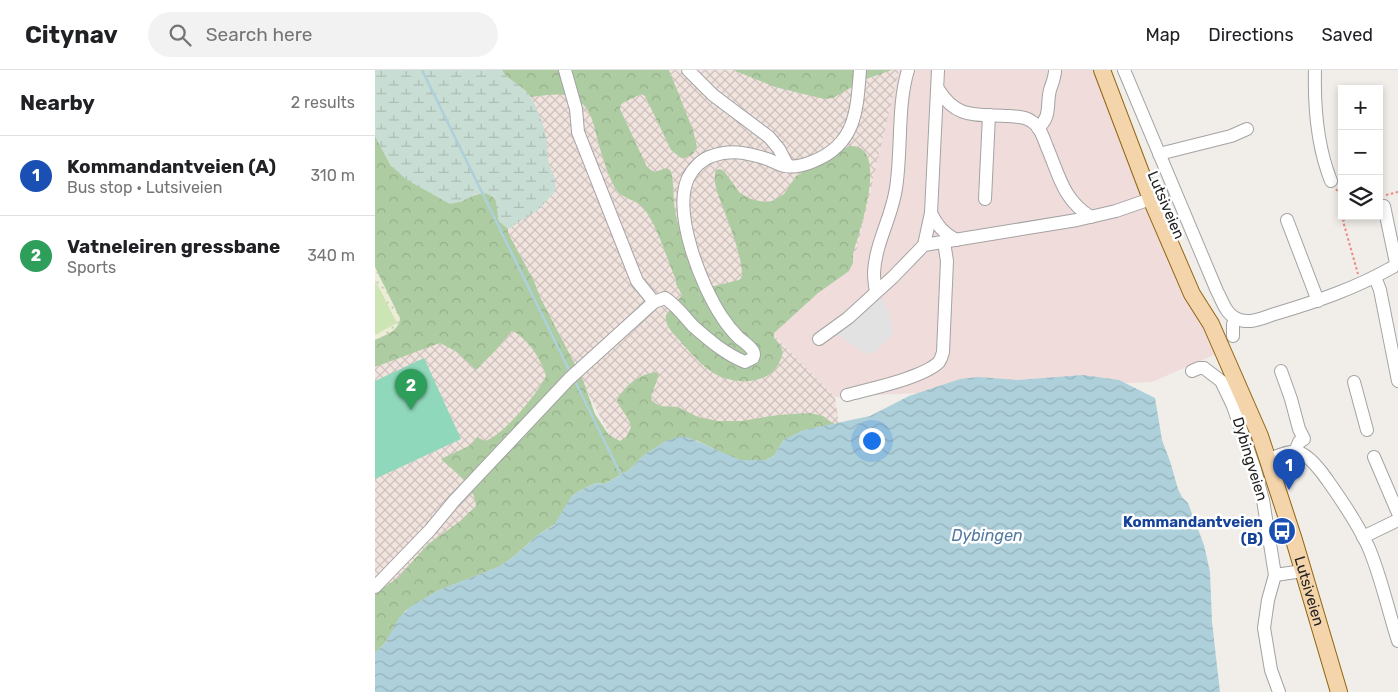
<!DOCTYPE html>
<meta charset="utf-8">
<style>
body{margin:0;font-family:Rubik,sans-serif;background:#f2f2f2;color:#202124}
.controls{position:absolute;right:15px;top:15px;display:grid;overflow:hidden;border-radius:0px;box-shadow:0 2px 8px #0003}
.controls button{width:45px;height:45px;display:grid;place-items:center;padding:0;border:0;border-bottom:1px solid #e0e0e0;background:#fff;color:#202124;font:25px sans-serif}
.you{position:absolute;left:496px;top:370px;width:18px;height:18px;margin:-12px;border:4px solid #fff;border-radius:50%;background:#1a73e8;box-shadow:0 0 0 8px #1a73e833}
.badge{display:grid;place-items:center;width:32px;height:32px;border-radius:50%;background:#d93025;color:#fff;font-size:16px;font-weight:700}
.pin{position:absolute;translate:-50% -41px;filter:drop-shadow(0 1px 2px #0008)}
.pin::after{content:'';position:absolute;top:26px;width:18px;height:15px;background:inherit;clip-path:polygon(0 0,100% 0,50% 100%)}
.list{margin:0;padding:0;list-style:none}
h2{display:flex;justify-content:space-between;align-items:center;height:65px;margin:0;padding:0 20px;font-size:21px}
h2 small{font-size:16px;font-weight:400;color:#757577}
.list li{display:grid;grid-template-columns:32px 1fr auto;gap:15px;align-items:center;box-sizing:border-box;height:80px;padding:0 20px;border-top:1px solid #e0e0e0}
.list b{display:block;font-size:19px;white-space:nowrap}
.list p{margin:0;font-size:16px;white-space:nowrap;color:#757577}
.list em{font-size:16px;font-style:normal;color:#757577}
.icon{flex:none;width:28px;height:28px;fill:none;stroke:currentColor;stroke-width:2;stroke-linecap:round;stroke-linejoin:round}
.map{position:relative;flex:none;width:1023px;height:622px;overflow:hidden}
header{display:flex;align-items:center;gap:30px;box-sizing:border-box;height:70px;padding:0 25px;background:#fff;border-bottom:1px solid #e0e0e0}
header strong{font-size:24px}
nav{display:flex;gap:28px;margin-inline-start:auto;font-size:18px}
.search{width:350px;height:45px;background:#f2f2f2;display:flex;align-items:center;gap:12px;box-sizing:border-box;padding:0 18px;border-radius:28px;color:#757577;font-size:19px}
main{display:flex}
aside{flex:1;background:#fff}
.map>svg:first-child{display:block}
.commercial{fill:#efdcdb}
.military{fill:url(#military-cross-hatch)}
.farmland{fill:url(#farmland-dots)}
.grass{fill:#cde5b5}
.forest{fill:url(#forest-crowns)}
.wetland{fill:url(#wetland-marsh)}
.pitch{fill:#90d8bc}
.parking{fill:#e2e2e2}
.water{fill:url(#water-waves)}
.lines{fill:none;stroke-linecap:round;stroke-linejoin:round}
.stream{stroke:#aed0da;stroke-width:2.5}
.minor-casing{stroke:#a3a3a3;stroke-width:14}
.major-casing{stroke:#90650f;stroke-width:18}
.path{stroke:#ed897e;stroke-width:2;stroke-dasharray:2.5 2.5;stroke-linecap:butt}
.minor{stroke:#fff;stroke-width:12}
.major{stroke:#f4d4ab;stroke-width:16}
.labels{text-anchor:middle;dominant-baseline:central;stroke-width:5;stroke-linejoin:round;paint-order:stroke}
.street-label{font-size:15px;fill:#222;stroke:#fff}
.transit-label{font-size:15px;font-weight:bold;fill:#164399;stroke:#fff;text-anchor:end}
.water-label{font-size:16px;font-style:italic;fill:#537aa1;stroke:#fff}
</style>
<header>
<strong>Citynav</strong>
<div class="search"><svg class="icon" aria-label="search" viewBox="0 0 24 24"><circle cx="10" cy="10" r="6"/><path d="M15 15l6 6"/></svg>Search here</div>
<nav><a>Map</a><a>Directions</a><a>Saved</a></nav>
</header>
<main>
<aside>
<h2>Nearby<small>2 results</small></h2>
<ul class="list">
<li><span class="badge" style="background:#1a4fb4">1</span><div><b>Kommandantveien (A)</b><p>Bus stop · Lutsiveien</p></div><em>310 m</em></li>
<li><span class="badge" style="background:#2e9e5b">2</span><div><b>Vatneleiren gressbane</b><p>Sports</p></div><em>340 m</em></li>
</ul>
</aside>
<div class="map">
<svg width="1023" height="622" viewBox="0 0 1023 622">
<defs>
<pattern id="military-cross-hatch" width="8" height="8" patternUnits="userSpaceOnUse" patternTransform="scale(1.25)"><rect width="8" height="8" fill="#f1e3de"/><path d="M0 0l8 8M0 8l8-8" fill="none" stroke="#cec2be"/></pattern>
<pattern id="farmland-dots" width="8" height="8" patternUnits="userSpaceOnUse" patternTransform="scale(1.25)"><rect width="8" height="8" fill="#ecedd7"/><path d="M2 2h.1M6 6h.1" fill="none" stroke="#cacbb8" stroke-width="1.8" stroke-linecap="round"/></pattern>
<pattern id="forest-crowns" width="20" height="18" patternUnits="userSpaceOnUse" patternTransform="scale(1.25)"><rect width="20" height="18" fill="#aecca2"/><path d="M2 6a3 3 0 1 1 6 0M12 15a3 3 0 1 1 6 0" fill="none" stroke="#95af8b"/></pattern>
<pattern id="wetland-marsh" width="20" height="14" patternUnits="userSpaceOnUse" patternTransform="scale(1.25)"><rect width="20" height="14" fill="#c8ddd3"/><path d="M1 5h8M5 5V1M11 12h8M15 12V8" fill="none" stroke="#acbdb5"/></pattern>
<pattern id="water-waves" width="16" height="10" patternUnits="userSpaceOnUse" patternTransform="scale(1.25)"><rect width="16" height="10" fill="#aed0da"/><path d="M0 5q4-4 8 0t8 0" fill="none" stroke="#95b2bb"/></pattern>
</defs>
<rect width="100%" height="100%" fill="#f1eee9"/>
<polygon class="commercial" points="524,0 719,0 788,157 841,284 777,312 460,327 391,257 482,179"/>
<polygon class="military" points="0,0 524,0 482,179 391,257 460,327 464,354 248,391 51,7 229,406 199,425 185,432 128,493 127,497 34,536 0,570"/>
<polygon class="farmland" points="0,197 25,248 25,255 22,259 0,270"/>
<polygon class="grass" points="0,210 22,253 0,265"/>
<g class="forest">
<path d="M127 0H294L318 60 322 77 318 84 310 88H306L296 80 270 26 266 24 246 34 245 39 272 97 279 102 292 98 296 101C299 114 298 127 300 140 302 153 316 206 324 215 326 218 327 217 331 218L364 210 367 207C368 192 357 161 351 146 347 132 336 115 341 100L345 99 349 101 365 123 376 129 389 132 397 131 409 124 421 106 475 76C516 74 483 165 478 184V193L474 201 443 223 399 263V268C407 277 410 280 405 291 395 315 362 315 342 305 327 297 316 283 305 271 299 264 289 256 291 245L307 225 301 214V210C291 187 284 160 270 140 263 129 247 130 240 118 233 105 228 89 224 75 219 58 218 39 201 29 188 21 169 26 156 27 147 15 134 12 127 0Z"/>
<polygon points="358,0 517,0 491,9 458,28 449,29 400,17"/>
<path d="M0 66 16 96 85 132C94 128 114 115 121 131 123 137 122 145 124 151L133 159V163L159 211 166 229 208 310 220 344 234 365 245 371 252 366 256 357C254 346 245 340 242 330 250 315 265 304 281 302L284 305 276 326 277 331 285 336 303 337 323 347 343 351H366L403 345 435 343 448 346 459 354 429 360 408 371 399 386 391 390 381 391 365 390 355 387 321 370 291 371 269 385 253 401 229 414 221 413 204 421 196 427 183 452 163 465 136 489 123 497 62 521 30 541 10 573 0 583V523L23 508 52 475 84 452 101 436C99 413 80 403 66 389L96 375 102 367 110 371C128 366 163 323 171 306 166 289 152 267 137 261L119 282 101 300 82 282 65 273 0 297V270C11 265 24 261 25 248L0 197Z"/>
</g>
<path class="wetland" d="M0 0H127C134 12 147 14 155 26 162 37 168 53 171 66 173 73 172 82 173 89 175 101 184 109 179 123L163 140 133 159 124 151 121 131 119 128 111 123 101 124 85 132 75 134 32 110 16 96 0 66Z"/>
<polygon class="pitch" points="49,288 86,369 0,409 0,311"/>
<polygon class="parking" points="506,226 514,243 518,264 499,283 489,283 462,264"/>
<polygon class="water" points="708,305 744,310 780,328 787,370 795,391 803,419 807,427 813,433 829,475 835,502 837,552 845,622 0,622 0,583 10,573 24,548 35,537 62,521 123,497 136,489 163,465 179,455 196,427 204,421 221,413 229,414 253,401 269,385 291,371 303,367 312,367 365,390 391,390 399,386 408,371 412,368 429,360 495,346 534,326 585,309 603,307 643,310"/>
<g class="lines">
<g class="stream">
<polyline points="47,0 195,302"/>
<polyline points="200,311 247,407"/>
</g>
<g class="minor-casing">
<g id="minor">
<polyline points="190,0 201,39 203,62 262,211 279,232"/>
<polyline points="313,0 338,25 394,67 404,79 413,96"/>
<path d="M563 0 556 143C562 156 569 163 581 170"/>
<path d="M749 0 842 221C848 232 851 246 865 250 877 254 892 246 903 243 943 231 981 218 1018 197L1021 193 1009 136"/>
<path d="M940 0C939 38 942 76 956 111"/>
<path d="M563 19C582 50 601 44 634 46 641 47 650 46 656 51 665 56 668 67 672 77 684 105 688 130 716 147"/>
<path d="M663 58C677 46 671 35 675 20 677 13 680 8 680 0"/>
<polyline points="784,84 856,66 872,59"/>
<polyline points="610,129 614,45"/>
<polyline points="912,150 943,231"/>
<polyline points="549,175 556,143"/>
<polyline points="1000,207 1005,220 1023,311"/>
<path d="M501 222C500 216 499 209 499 203 500 174 517 147 521 118 527 80 522 36 533 0"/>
<polyline points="858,266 858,254 862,249"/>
<polyline points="444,269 473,248 518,207 549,175 702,150 741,141 787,125"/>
<polyline points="817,301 824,298 829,298 846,311 858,336 880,400 888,430 900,505 893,530 889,558 896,600 904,622"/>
<polyline points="906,301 916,329 924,359 929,369 924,372 920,382"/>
<polyline points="979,312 992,360"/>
<path d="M472 325C494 319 548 308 564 292 566 289 567 286 568 282L572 191 569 172"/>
<polyline points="999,387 1023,443"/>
<path d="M893 389C901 387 914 380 923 382 933 384 947 402 953 411 968 432 982 453 993 476 1006 506 1013 540 1023 571"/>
<polyline points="988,467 1023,450"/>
<polyline points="900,505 928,501"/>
<path d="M0 517 55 460 79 431 194 309 279 232 290 228C302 236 309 246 318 256 334 270 350 284 370 292L378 288C379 284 380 285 378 281 375 276 369 272 364 268 358 262 352 255 347 247 327 217 297 144 313 108 318 98 327 89 337 86 357 79 373 83 392 89 398 91 404 95 410 96 420 98 430 95 439 91 481 74 482 40 485 0"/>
</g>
</g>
<g class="major-casing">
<g id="major">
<path id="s1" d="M727 0 776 129 817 224 836 254 885 366 919 470 964 622"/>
</g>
</g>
<g class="path">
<polyline points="961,119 967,127"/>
<polyline points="1011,125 1023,122"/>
<polyline points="973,146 968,151 983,204"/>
</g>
<use href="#minor" class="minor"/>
<use href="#major" class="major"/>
</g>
<defs>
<g id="bus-disc" transform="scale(1.4375)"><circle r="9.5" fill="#1a4fb4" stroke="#fff"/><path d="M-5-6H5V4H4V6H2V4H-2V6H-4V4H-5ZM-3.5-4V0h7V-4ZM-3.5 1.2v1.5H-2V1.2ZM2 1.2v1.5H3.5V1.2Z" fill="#fff"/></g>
</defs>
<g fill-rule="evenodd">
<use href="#bus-disc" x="907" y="461"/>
</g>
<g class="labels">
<g class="street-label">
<text transform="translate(791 135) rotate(67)">Lutsiveien</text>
<text transform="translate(875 389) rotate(73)">Dybingveien</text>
<text stroke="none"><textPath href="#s1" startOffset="562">Lutsiveien</textPath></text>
</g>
<g class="transit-label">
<text x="888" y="452">Kommandantveien<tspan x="888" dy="17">(B)</tspan></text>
</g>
<g class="water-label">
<text x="612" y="465">Dybingen</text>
</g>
</g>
</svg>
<div class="controls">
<button>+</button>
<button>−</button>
<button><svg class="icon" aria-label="layers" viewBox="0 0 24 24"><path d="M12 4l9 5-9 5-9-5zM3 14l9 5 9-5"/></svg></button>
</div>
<div class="you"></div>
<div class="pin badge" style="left:914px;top:420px;background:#1a4fb4">1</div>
<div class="pin badge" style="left:36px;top:340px;background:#2e9e5b">2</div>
</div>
</main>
